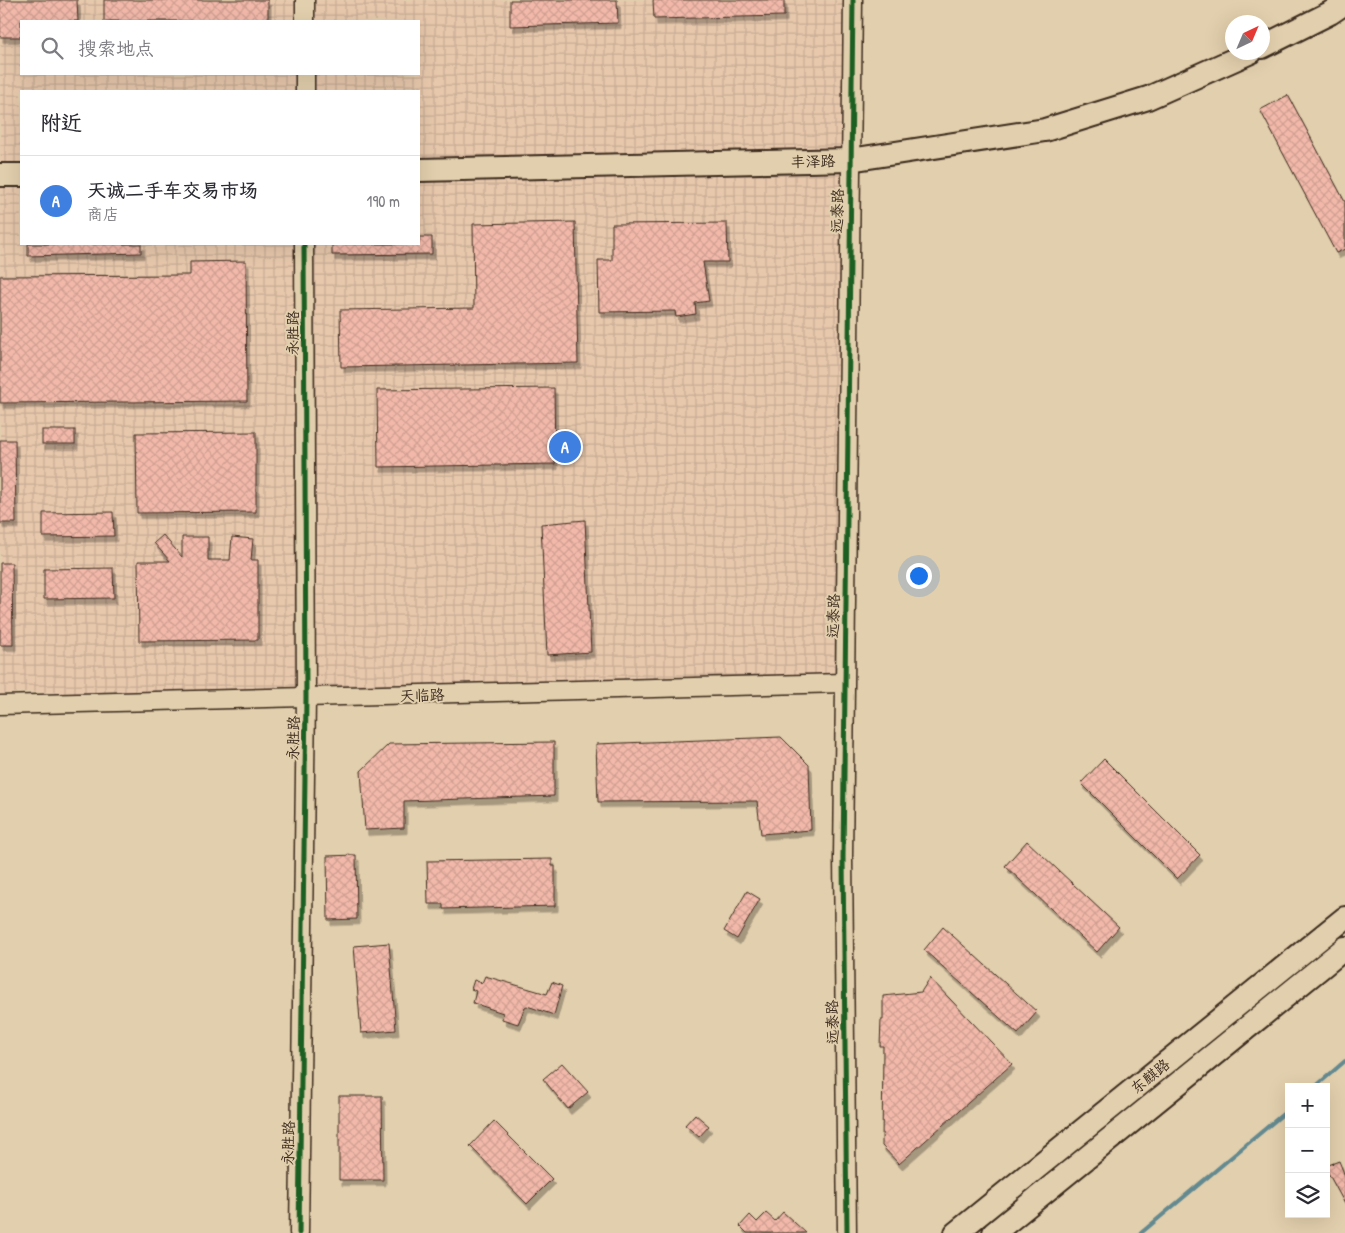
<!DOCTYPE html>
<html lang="zh">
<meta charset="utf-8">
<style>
body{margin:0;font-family:"Patrick Hand","LXGW WenKai TC",sans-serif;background:#f2f2f3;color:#2b2b33}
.controls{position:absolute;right:15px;bottom:15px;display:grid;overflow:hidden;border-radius:0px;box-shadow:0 5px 20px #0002}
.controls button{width:45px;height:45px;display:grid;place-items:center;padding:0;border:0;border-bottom:1px solid #e1e1e2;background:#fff;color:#2b2b33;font:25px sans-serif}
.compass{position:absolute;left:1225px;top:15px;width:45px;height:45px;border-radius:50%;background:#fff;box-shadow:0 5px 20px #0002;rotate:44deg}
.you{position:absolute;left:918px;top:575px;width:18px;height:18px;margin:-12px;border:4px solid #fff;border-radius:50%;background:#1a73e8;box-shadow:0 0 0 8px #1a73e833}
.badge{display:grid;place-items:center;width:32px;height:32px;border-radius:50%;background:#d1495b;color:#fff;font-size:16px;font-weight:700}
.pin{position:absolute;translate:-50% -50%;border:2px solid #fff;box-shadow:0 1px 5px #0006}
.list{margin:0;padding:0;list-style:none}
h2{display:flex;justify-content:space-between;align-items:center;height:65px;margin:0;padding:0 20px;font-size:21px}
h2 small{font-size:16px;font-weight:400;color:#7c7c81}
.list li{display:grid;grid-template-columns:32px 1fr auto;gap:15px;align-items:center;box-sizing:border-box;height:90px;padding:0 20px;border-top:1px solid #e1e1e2}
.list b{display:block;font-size:19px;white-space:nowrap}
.list p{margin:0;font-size:16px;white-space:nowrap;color:#7c7c81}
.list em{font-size:16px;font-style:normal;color:#7c7c81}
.icon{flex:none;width:28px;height:28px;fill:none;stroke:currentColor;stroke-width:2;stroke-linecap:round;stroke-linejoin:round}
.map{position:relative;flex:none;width:1345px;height:1233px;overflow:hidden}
.search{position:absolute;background:#fff;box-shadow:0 5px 20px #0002;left:20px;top:20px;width:400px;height:55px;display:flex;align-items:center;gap:12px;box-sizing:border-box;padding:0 18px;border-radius:0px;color:#7c7c81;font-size:19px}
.panel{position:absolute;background:#fff;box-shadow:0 5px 20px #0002;left:20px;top:90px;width:400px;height:155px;border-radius:0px}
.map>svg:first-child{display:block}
.industrial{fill:url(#industrial-grid);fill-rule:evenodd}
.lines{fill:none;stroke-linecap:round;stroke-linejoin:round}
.stream{stroke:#638990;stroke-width:4}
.building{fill:url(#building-cross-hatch);stroke:#3b2a1e;filter:url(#shadow)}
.minor-casing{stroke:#3b2a1e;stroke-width:21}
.major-casing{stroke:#3b2a1e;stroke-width:26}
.minor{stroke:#e2cfad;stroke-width:18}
.major{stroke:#e2cfad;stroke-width:22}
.cycleway-casing{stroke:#e2cfad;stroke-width:8}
.cycleway{stroke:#1b5e20;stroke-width:5}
.labels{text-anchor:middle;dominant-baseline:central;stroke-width:4;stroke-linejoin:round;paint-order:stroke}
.street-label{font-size:15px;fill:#3b2a1e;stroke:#e2cfad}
</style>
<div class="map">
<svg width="1345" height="1233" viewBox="0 0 1345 1233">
<defs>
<pattern id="industrial-grid" width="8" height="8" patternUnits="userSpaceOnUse" patternTransform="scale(1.25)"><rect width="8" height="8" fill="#e7c8ac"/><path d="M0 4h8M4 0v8" fill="none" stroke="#c7ac94"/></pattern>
<pattern id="building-cross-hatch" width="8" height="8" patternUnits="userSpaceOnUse" patternTransform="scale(1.25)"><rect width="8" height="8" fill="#f2b9aa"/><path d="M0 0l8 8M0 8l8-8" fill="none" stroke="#d09f92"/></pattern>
<filter id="shadow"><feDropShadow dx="3" dy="5.5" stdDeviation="0" flood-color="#0004"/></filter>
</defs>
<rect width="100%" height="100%" fill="#e2cfad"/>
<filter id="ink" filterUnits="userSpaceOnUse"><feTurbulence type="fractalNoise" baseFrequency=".02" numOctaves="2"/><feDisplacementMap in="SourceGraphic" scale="10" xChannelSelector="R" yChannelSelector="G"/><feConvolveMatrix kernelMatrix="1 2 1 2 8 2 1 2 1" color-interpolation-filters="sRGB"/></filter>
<g filter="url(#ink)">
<path class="industrial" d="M0 0H853L844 683 306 698 30 692 0 694ZM21 21H419V74H21ZM21 91H419V244H21Z"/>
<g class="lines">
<g class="stream">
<polyline points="1315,1087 1345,1061"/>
<polyline points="1141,1233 1289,1109"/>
</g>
</g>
<g class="building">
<polygon points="0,0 77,0 78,21 21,21 21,37 0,37"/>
<rect x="104" y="0" width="164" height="21"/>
<polygon points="510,0 617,0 618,23 510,26"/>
<polygon points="653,0 784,0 784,16 654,19"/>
<polygon points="1288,95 1345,202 1345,249 1336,253 1260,110"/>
<polygon points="575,222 578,363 341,367 340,310 474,308 473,224"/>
<polygon points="727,223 728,262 703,262 709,301 695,303 696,314 676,317 675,311 599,312 598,260 612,260 612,224"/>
<polygon points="419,237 432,237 432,254 332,255 332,244 419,244"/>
<polygon points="28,244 141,244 141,253 28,256"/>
<polygon points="246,261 247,401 0,403 0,276 190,275 190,262"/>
<polygon points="554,388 555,464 378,467 377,390"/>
<rect x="42" y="430" width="33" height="14"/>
<polygon points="256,432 256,512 137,513 136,433"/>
<polygon points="0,440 15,440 16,523 0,523"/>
<polygon points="113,512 114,536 43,537 43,513"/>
<polygon points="585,520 591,652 547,655 541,524"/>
<polygon points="163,535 182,557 182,537 208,537 208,560 230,560 232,537 253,539 251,560 258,560 258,640 139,641 138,561 170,561 154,543"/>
<polygon points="0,563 12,563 13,645 0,645"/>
<polygon points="113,568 114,598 44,599 44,569"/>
<polygon points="781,737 809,765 811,830 761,834 757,801 598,802 596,744"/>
<polygon points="554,742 554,796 404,801 404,828 365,830 361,771 389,744"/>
<polygon points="1104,759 1200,855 1177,879 1081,783"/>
<polygon points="1027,841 1119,927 1097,952 1005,866"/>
<polygon points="356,855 357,919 328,920 327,856"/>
<polygon points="552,859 552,866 555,866 555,906 443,909 443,904 428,904 427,861"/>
<polygon points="747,891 760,899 737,939 724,931"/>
<polygon points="943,927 1037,1012 1018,1034 924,950"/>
<polygon points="389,943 396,1030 361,1033 354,946"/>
<polygon points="485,976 547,994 552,982 562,986 554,1015 527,1006 525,1007 518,1024 502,1019 503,1013 473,1003 476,991 471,989 474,980 482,983"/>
<polygon points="930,978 1012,1064 899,1164 882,1146 883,1046 880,1046 881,1020 883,1020 883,996 921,992"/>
<polygon points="562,1063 588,1092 568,1109 543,1079"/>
<polygon points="339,1096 382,1096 383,1180 339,1180"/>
<polygon points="695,1114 709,1126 699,1137 685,1125"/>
<polygon points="494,1121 552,1179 527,1204 470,1146"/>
<polygon points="1339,1161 1345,1176 1345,1204 1326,1169 1326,1166"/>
<polygon points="783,1212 806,1233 747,1233 740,1226 750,1215 757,1222 766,1213 775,1221"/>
</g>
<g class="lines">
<g class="minor-casing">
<g id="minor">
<polyline points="305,21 305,0"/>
<polyline points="305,91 305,74"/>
<polyline points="0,705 844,683"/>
<polyline points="299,1233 306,698 304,244"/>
<polyline points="847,1233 843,858 853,0"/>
</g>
</g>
<g class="major-casing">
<g id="major">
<polyline points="1262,47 1330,13 1345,3"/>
<polyline points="419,170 850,160 1045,130 1148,98 1251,52"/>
<polyline points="0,175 21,175"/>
<polyline points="956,1233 1345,918"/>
<polyline points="994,1233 1345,948"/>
</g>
</g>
<use href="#minor" class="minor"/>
<use href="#major" class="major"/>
<g class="cycleway-casing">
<g id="cycleway">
<polyline points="299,1233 306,698 304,244"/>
<polyline points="847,1233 843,858 853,0"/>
</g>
</g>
<use href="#cycleway" class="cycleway"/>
</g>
</g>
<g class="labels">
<g class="street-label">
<text transform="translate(813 161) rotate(-1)">丰泽路</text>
<text transform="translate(837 211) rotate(-89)">远泰路</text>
<text transform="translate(292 333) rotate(-90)">永胜路</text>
<text transform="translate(833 616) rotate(-89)">远泰路</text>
<text transform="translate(422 695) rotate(-2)">天临路</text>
<text transform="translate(293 738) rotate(-89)">永胜路</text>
<text transform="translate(832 1022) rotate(-91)">远泰路</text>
<text transform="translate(1150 1076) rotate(-39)">东麒路</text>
<text transform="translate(288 1143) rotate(-89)">永胜路</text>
</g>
</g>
</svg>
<div class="controls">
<button>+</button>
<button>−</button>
<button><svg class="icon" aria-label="layers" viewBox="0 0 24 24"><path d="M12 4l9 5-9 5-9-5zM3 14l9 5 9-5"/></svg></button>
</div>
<svg class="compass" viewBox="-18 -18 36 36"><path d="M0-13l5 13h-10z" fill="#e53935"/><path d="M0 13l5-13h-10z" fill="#7c7c81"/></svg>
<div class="you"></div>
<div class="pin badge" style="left:565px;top:447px;background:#3f7fe0">A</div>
<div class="search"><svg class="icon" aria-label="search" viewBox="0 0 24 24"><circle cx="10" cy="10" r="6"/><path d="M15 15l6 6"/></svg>搜索地点</div>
<section class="panel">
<h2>附近<small></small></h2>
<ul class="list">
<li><span class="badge" style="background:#3f7fe0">A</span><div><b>天诚二手车交易市场</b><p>商店</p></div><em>190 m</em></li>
</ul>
</section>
</div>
